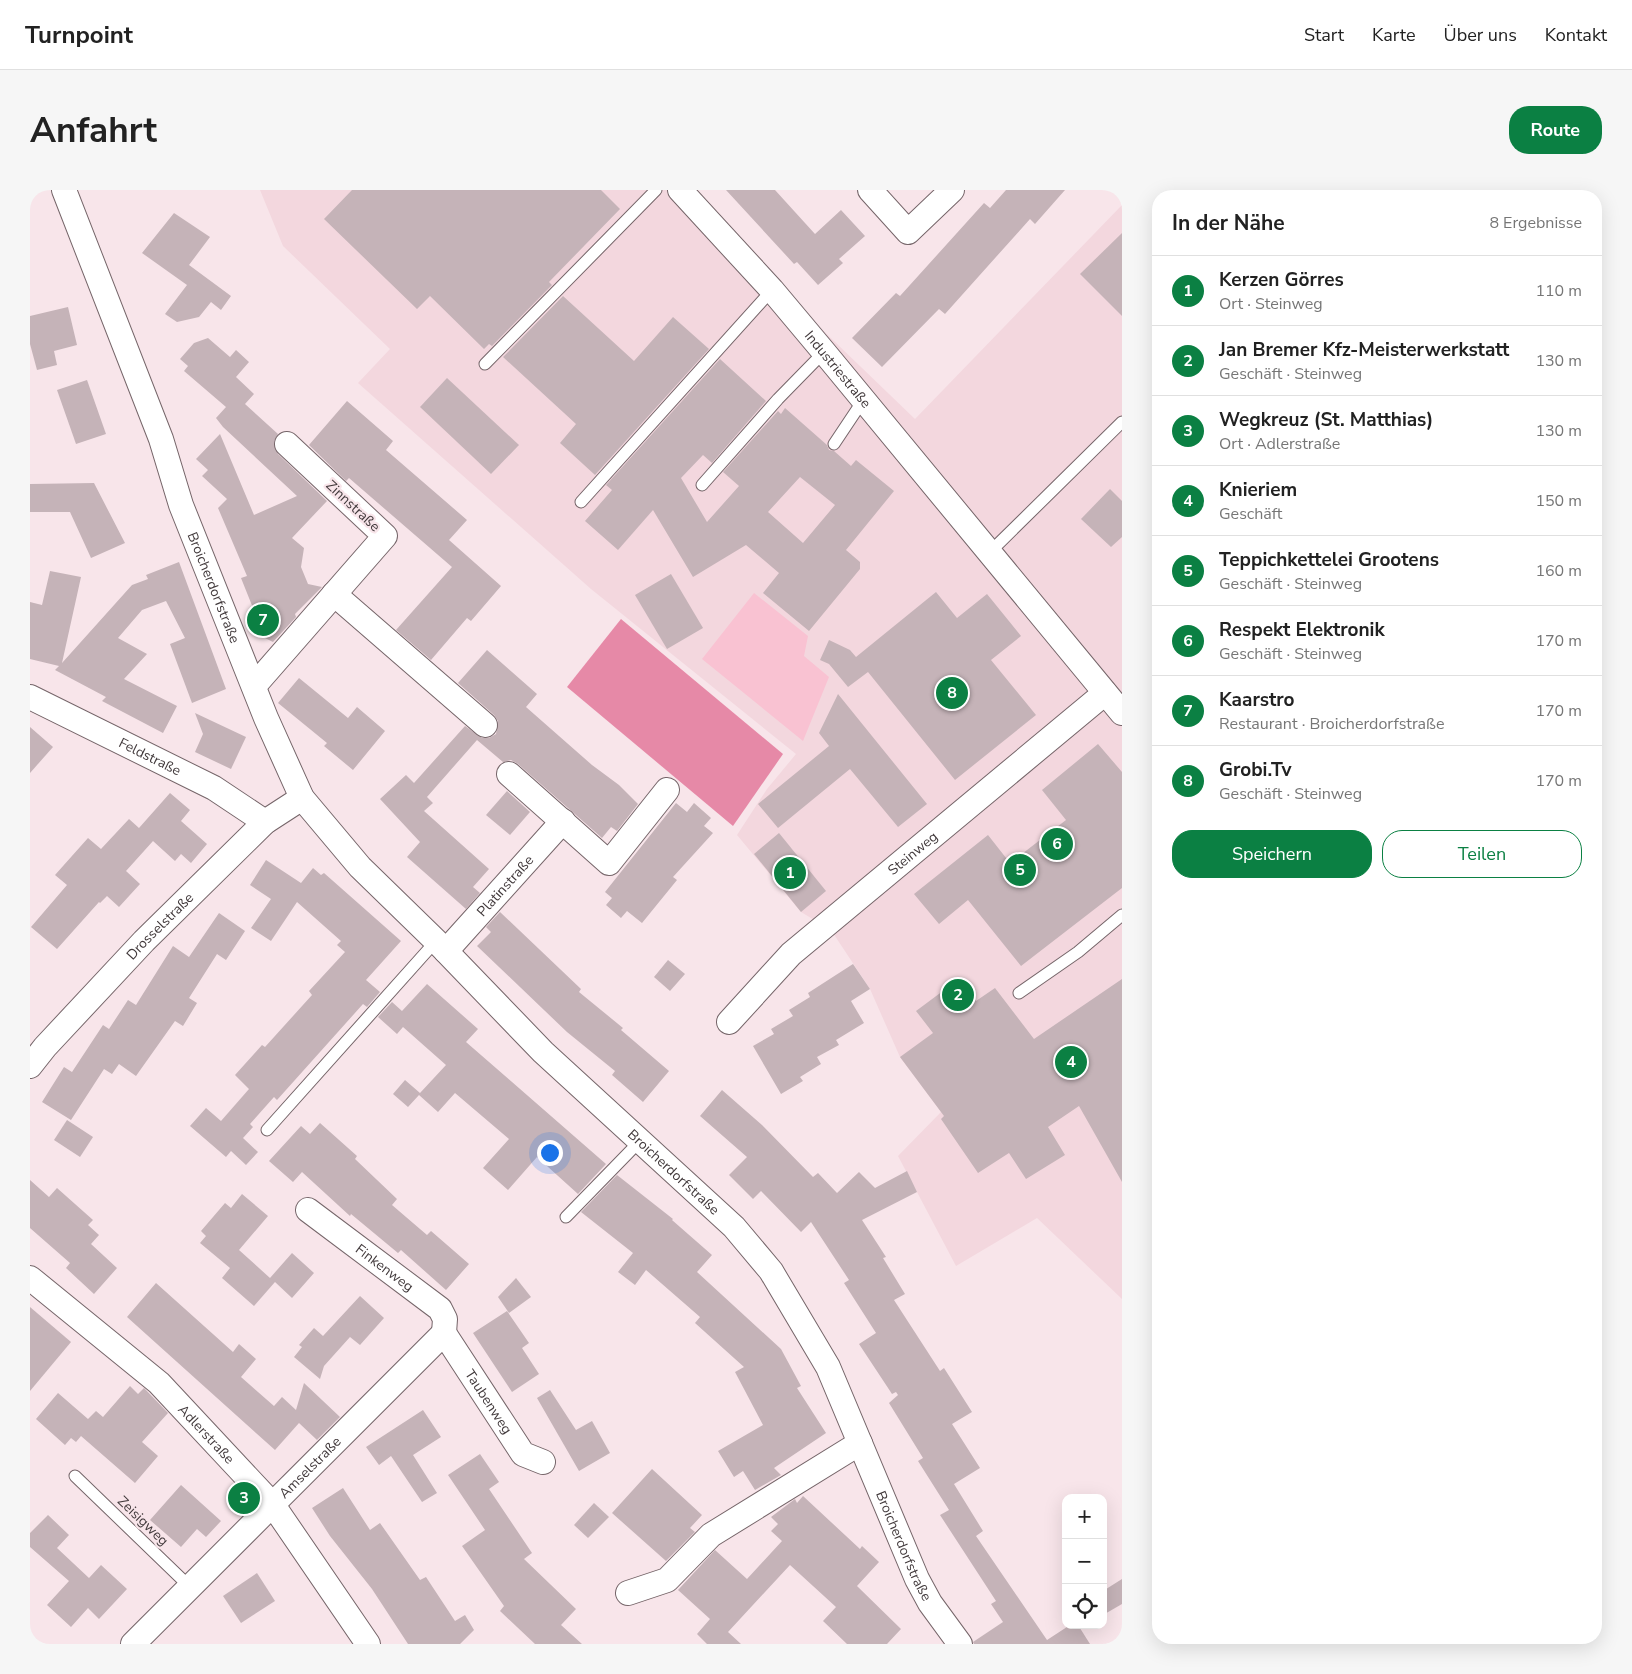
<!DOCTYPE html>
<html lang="de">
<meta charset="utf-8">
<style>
body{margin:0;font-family:"Nunito Sans",sans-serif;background:#f6f6f6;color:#222}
.controls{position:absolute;right:15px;bottom:15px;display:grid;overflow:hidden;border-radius:10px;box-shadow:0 5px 20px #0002}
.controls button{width:45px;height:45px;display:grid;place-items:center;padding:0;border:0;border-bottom:1px solid #e0e0e0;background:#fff;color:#222;font:25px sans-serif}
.you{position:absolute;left:519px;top:962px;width:18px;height:18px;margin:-12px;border:4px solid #fff;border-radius:50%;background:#1a73e8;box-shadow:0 0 0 8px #1a73e833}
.badge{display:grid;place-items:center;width:32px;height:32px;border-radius:50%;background:#0b8043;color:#fff;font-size:16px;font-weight:700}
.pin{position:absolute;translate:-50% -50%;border:2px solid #fff;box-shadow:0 1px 5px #0006}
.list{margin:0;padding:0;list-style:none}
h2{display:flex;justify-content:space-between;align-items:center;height:65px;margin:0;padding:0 20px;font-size:21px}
h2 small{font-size:16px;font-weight:400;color:#767676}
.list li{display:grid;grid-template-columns:32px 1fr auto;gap:15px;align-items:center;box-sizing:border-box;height:70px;padding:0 20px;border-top:1px solid #e0e0e0}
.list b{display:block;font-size:19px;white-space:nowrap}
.list p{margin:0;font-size:16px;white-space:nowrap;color:#767676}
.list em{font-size:16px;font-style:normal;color:#767676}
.actions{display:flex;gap:10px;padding:15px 20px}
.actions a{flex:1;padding:11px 0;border:1px solid #0b8043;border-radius:20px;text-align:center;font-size:18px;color:#0b8043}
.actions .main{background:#0b8043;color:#fff}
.icon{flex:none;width:28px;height:28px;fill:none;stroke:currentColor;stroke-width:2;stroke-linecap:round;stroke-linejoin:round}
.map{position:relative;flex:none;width:1092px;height:1454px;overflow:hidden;border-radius:20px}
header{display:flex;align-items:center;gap:30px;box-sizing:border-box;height:70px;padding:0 25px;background:#fff;border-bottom:1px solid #e0e0e0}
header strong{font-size:24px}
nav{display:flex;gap:28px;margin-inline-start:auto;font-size:18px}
.intro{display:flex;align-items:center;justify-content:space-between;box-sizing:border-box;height:120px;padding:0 30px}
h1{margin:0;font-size:35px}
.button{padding:12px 22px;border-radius:20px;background:#0b8043;color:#fff;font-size:18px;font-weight:700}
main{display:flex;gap:30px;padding:0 30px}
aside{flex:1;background:#fff;border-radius:20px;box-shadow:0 5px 20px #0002}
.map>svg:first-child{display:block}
.built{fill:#f3d7de}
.green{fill:#f9c2d2}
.forest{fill:#e689a7}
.building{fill:#c5b3b8;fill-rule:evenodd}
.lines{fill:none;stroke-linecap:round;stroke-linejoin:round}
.service-casing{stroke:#756569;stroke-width:13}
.minor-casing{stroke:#756569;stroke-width:26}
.service{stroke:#fff;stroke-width:11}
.minor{stroke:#fff;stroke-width:24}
.labels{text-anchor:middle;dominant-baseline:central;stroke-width:4.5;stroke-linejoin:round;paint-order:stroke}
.street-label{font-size:14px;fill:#41393b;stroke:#f8e5ea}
</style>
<header>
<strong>Turnpoint</strong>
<nav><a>Start</a><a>Karte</a><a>Über uns</a><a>Kontakt</a></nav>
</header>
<div class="intro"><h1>Anfahrt</h1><a class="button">Route</a></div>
<main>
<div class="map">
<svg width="1092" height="1454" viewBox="0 0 1092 1454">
<rect width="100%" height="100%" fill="#f8e5ea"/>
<polygon class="built" points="230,0 647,0 885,229 1092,15 1092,1109 1007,1028 926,1076 868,966 911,922 870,867 840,799 801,740 771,722 707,645 737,599 766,564 561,399 328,193 360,159 253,56"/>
<polygon class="green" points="724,403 778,446 774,466 799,487 773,551 672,469"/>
<polygon class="forest" points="591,429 753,564 703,636 537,497"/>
<g class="building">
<polygon points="322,0 571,0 590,19 519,92 522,95 462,156 459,154 454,159 400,106 387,119 294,29"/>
<polygon points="696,0 745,0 785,44 811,20 835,46 809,69 813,73 788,95 767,72 764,74"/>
<polygon points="976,0 1035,0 1005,34 1000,29 915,124 909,119 852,177 822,148 866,103 870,106 954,13 960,18"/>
<polygon points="144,23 180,47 159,75 201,106 191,120 181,112 169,127 147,132 135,124 157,95 112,63"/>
<polygon points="1092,43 1092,126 1050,84"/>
<polygon points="533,106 604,171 643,127 679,159 565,285 530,253 546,234 473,167"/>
<polygon points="38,117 47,155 24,161 27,175 7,180 0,154 0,126"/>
<polygon points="178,148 200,167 206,160 219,172 206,187 224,204 215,214 248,244 244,251 248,264 297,311 262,348 274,358 271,377 278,394 292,397 265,424 266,427 243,452 235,448 211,388 217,386 188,318 197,309 172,286 178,280 166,269 190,244 224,325 267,306 193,237 186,228 196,217 154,181 158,176 150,169 164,153"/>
<path d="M690 169 736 211 682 273 673 265 651 288 677 332 709 296 693 282 748 221 751 224 755 218 797 255 799 260 804 261 821 276 826 270 864 301 816 360 830 372V379L779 441 733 403 749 383 716 355 663 387 623 320 588 360 555 331 582 300 576 295ZM770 287 805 315 773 353 738 322Z"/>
<polygon points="417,188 489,255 461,284 390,217"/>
<polygon points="57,190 76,244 46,254 27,200"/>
<polygon points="317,211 363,251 356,260 437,330 419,350 471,396 441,431 437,428 401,470 366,440 422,377 319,288 316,291 279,255"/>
<polygon points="64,293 95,353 61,368 40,322 0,322 0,294"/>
<polygon points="1080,299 1092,311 1092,347 1081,357 1051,329"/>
<polygon points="149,372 196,499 162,513 140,454 155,448 136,411 112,420 88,448 117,464 94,489 147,516 133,543 72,511 76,507 25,480 29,476 0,469 0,412 12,415 20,381 51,387 32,473 102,395 118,389 116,385"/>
<polygon points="641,384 673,438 637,459 605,405"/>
<polygon points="906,402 927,428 957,404 991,446 961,470 1006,525 925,590 838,482 818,497 799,474 790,470 799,450 820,460 826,467"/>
<polygon points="457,460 507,504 496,517 562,575 589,595 608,614 587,641 581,637 572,648 488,574 481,570 473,572 447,550 397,607 403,613 394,621 459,679 443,697 450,703 436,719 377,667 390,652 350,609 376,585 384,593 435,536 452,548 459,548 466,544 468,531 464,525 428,493"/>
<polygon points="269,488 318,528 327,517 355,541 323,580 294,556 297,553 248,513"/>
<polygon points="808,504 897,614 868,637 820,579 748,638 728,614 799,556 789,543"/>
<polygon points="165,523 216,547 201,579 165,562 173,544"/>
<polygon points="0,537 23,557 0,583"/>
<polygon points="1068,554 1092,582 1092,698 991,776 938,710 909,734 884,704 958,645 980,673 1036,630 1012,600"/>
<polygon points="477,601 500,622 480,645 456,625"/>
<polygon points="140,603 160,620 151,631 177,654 161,673 151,664 145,671 123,651 96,681 110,694 89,717 77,706 70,713 69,712 27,759 1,737 37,695 25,685 58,648 71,659 99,629 109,638"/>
<polygon points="646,613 657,622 664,613 681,628 674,636 683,643 643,687 647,690 612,733 597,721 591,728 576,715 582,708 575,702"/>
<polygon points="749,643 796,701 771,722 724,664"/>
<polygon points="236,670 271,693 283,678 291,685 294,683 371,751 336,790 350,802 337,817 333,814 247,910 244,907 220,934 223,937 213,948 228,962 216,975 201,961 196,967 160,936 176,918 191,931 219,899 205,885 232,855 235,857 282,805 279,801 315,762 307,755 311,751 267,712 241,751 221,738 241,709 220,695"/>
<polygon points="470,722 551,799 549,802 593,838 591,840 639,881 613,912 582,885 585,881 537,842 447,756 461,742 456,737"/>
<polygon points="189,723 215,741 196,770 187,764 159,808 167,813 153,836 145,831 106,886 89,874 82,884 74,879 41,930 12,912 34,877 42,882 73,835 79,839 98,810 106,815 143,756 159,767"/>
<polygon points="638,770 655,784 640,801 624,787"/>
<polygon points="823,774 840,799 821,811 834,833 806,850 809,855 787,867 791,874 770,887 773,891 751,904 723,856 744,844 741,839 763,826 759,820 780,807 778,803"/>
<polygon points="929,789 946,811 965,798 1004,849 1092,789 1092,992 1049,916 1018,937 1035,965 996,989 979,963 948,983 911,929 914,926 870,867 903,843 886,821"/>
<polygon points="397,794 448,839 436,852 576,974 548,1004 507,967 478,1000 453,978 479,949 425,903 408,922 389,905 378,917 363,904 375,890 390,903 416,875 373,837 367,844 348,827 362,812 372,821"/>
<polygon points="692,900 732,935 783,987 788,983 807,1003 829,982 845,998 877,981 887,1002 832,1030 856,1067 853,1068 875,1104 864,1110 910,1181 914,1178 942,1222 922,1234 950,1278 924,1294 953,1341 946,1346 1017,1450 1040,1435 1048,1435 1060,1454 944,1454 943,1452 973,1432 961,1414 966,1411 910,1325 919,1320 888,1271 893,1268 859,1213 868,1205 866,1202 862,1204 829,1154 846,1143 814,1093 819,1090 781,1032 771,1042 731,1001 723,1009 699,985 717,967 670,926"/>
<polygon points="37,930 63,947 50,967 24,950"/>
<polygon points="290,933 327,966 325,969 367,1009 362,1015 397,1045 401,1041 439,1074 416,1100 371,1060 368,1063 321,1024 320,1026 272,982 263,992 239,971 271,936 280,944"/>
<polygon points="587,985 643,1029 642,1030 682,1065 667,1082 751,1159 771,1196 767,1198 796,1243 744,1278 751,1285 725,1300 713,1281 704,1287 688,1261 733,1235 705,1182 714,1177 665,1133 670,1127 616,1080 605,1095 588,1082 603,1063 551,1022"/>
<polygon points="0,990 19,1007 27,998 63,1030 58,1035 69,1045 61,1054 87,1078 64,1104 36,1078 40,1073 0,1038"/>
<polygon points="212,1004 238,1026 209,1060 240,1088 262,1063 284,1083 262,1108 245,1092 224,1116 192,1088 200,1078 170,1053 176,1046 171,1041 195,1013 201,1018"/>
<polygon points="486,1088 501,1107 479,1123 468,1107"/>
<polygon points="126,1093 203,1162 209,1154 226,1169 211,1187 244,1216 252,1207 266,1220 274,1193 310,1227 287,1250 269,1233 245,1260 97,1127"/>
<polygon points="330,1106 354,1128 330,1155 320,1147 294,1176 290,1189 264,1167 272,1157 269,1155 284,1138 293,1146"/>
<polygon points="0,1117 41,1152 0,1201"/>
<polygon points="477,1121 499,1153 492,1158 509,1184 482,1202 443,1143"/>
<polygon points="100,1196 108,1204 114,1198 138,1223 112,1252 128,1266 105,1293 51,1246 46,1252 41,1248 35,1255 6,1229 28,1203 58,1229 66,1221 73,1227"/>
<polygon points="520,1200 546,1240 562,1231 580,1263 549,1281 507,1208"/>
<polygon points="393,1220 411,1247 383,1265 407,1303 392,1312 361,1266 349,1275 336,1257"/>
<polygon points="450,1264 469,1292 459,1299 502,1363 494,1369 546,1419 531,1435 552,1454 505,1454 470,1421 474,1416 432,1356 455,1340 418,1285"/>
<polygon points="622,1279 672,1325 660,1338 665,1342 636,1371 582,1323"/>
<polygon points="151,1295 191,1331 176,1347 167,1339 151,1357 120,1330"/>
<polygon points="313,1298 340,1340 350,1333 390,1390 396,1387 425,1431 435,1425 444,1440 430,1454 378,1454 342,1399 300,1346 282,1318"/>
<polygon points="773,1306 830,1359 832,1356 849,1372 827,1396 871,1439 857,1454 817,1454 793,1431 806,1417 760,1375 698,1442 711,1454 677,1454 667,1444 680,1429 648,1400 685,1360 717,1389 752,1351 741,1341 748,1334 741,1327 765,1309 767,1313"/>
<polygon points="564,1313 579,1327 558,1348 544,1335"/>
<polygon points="18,1325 39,1345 27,1358 59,1388 71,1375 97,1399 69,1429 58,1418 41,1437 17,1415 39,1391 0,1357 0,1343"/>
<polygon points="227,1383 245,1411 211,1433 193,1406"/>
<polygon points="1092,1389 1092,1414 1073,1425 1073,1401"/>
</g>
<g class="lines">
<g class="service-casing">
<g id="service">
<polyline points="455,174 626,0"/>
<polyline points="804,254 834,209"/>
<polyline points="672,295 748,209 794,162"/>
<polyline points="551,312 742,100"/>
<polyline points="960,362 1092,232"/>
<polyline points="989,803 1048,762 1092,725"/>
<polyline points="237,940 406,751"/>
<polyline points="536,1027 610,951"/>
<polyline points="45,1286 160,1397"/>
</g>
</g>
<g class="minor-casing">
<g id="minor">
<path id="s1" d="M34 0 131 249 151 315 236 528 272 608 330 677 406 751 513 862 704 1037 741 1081 798 1177 887 1389 900 1413 930 1454"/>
<path id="s2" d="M650 0 742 100 794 162 1092 523"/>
<polyline points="840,0 878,42 922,0"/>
<polyline points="304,404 455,535"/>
<polyline points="224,496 355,346 257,254"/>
<path id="s3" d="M0 507 184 598 235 632"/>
<polyline points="479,584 579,673 637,600"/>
<path id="s4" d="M416 761 533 631"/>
<path id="s5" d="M699 832 761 764 1075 503"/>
<path id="s6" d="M0 876 15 857 114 751 235 632 272 608"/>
<path id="s7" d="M278 1020 410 1119 415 1129 414 1143"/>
<path id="s8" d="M0 1088 129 1193 243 1315 338 1454"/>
<path id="s9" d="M414 1143 493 1264 513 1272"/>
<polyline points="598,1403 637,1390 681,1345 830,1253"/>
<path id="s10" d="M103 1454 414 1143"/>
</g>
</g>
<use href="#service" class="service"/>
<use href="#minor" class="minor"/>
</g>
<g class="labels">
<g class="street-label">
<text stroke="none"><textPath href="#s2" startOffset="239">Industriestraße</textPath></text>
<text transform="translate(323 316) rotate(43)">Zinnstraße</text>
<text stroke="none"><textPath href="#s1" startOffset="425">Broicherdorfstraße</textPath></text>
<text stroke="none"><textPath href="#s3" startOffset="134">Feldstraße</textPath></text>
<text stroke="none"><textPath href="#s5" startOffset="250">Steinweg</textPath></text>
<text stroke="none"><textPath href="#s4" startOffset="88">Platinstraße</textPath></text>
<text stroke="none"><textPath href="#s6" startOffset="191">Drosselstraße</textPath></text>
<text stroke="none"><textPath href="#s1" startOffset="1181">Broicherdorfstraße</textPath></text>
<text stroke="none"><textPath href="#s7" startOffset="96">Finkenweg</textPath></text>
<text stroke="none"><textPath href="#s9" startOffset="82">Taubenweg</textPath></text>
<text stroke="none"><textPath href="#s8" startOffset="236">Adlerstraße</textPath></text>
<text stroke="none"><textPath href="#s10" startOffset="250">Amselstraße</textPath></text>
<text transform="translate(113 1331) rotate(44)">Zeisigweg</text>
<text stroke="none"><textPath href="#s1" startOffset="1626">Broicherdorfstraße</textPath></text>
</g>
</g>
</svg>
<div class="controls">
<button>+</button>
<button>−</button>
<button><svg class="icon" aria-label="locate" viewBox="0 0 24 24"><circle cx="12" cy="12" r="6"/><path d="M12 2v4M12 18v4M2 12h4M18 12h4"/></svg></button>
</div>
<div class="you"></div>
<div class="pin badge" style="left:760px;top:683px">1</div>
<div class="pin badge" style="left:928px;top:805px">2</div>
<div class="pin badge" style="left:214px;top:1308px">3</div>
<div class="pin badge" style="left:1041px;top:872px">4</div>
<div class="pin badge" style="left:990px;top:680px">5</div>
<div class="pin badge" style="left:1027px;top:654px">6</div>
<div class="pin badge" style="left:233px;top:430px">7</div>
<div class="pin badge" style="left:922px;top:503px">8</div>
</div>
<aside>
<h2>In der Nähe<small>8 Ergebnisse</small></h2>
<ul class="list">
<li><span class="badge">1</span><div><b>Kerzen Görres</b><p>Ort · Steinweg</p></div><em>110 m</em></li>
<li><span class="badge">2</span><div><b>Jan Bremer Kfz-Meisterwerkstatt</b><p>Geschäft · Steinweg</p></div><em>130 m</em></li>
<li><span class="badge">3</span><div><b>Wegkreuz (St. Matthias)</b><p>Ort · Adlerstraße</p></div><em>130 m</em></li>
<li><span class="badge">4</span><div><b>Knieriem</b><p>Geschäft</p></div><em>150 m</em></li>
<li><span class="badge">5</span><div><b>Teppichkettelei Grootens</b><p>Geschäft · Steinweg</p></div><em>160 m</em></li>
<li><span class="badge">6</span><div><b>Respekt Elektronik</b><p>Geschäft · Steinweg</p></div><em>170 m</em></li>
<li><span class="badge">7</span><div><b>Kaarstro</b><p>Restaurant · Broicherdorfstraße</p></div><em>170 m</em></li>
<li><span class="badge">8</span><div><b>Grobi.Tv</b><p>Geschäft · Steinweg</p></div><em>170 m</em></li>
</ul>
<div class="actions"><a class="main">Speichern</a><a>Teilen</a></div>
</aside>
</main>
